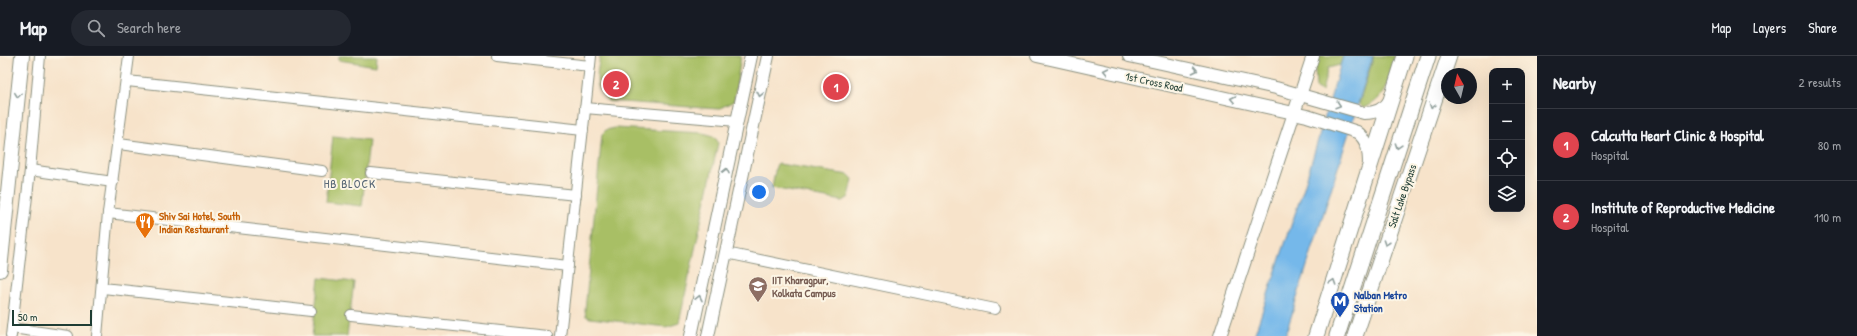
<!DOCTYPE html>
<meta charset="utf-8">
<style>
body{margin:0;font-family:"Patrick Hand",sans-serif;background:#242831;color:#f1f3f6}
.controls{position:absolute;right:12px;top:12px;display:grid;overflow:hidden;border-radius:8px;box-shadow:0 4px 16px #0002}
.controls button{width:36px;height:36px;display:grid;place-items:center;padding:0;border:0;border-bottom:1px solid #363941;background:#171b24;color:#f1f3f6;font:20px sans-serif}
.compass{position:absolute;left:1441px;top:12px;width:36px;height:36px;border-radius:50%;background:#171b24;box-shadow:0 4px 16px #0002;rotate:352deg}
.scale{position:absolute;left:12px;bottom:10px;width:80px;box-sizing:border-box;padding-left:4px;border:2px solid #1f3d34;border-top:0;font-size:11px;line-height:14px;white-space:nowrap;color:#1f3d34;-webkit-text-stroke:3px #fcf5e5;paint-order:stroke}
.you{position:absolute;left:759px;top:136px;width:14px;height:14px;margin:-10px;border:3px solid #fff;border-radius:50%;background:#1a73e8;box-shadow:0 0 0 6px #1a73e833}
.badge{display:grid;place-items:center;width:26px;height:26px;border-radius:50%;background:#1f6fb2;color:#fff;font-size:13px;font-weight:700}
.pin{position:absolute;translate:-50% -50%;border:2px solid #fff;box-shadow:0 1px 4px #0006}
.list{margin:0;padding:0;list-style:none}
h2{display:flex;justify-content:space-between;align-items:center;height:52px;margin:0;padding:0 16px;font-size:17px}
h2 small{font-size:13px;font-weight:400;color:#9ea1a6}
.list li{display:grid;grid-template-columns:26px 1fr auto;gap:12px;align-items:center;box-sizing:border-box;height:72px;padding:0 16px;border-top:1px solid #363941}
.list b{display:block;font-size:15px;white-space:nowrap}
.list p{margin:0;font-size:13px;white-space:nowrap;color:#9ea1a6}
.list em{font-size:13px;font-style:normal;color:#9ea1a6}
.icon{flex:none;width:22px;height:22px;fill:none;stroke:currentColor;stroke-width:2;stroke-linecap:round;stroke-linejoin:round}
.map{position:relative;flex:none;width:1537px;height:280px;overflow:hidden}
header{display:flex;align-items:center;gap:24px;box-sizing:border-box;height:56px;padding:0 20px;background:#171b24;border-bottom:1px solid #363941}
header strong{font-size:19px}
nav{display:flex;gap:22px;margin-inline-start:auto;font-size:14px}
.search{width:280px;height:36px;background:#242831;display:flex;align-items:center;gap:10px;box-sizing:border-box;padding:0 14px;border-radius:22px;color:#9ea1a6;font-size:15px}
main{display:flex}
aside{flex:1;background:#171b24}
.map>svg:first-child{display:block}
.green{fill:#a8bf65;stroke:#647e4c}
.water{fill:#74b8ea;stroke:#4a7a8f}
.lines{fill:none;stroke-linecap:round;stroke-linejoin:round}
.minor-casing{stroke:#8b907f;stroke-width:12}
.tertiary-casing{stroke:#8b907f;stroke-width:14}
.secondary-casing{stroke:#8b907f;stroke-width:16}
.primary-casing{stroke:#8b907f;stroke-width:17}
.minor{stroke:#fff;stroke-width:10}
.tertiary{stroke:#fff;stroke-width:12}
.secondary{stroke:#fff;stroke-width:14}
.primary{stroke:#fff;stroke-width:15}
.oneway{stroke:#8f9e9a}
.labels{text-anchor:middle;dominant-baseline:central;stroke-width:4;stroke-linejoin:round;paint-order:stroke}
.street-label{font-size:11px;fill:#1f3d34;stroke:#fcf5e5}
.food-label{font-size:11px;font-weight:bold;fill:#c56008;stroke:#fcf5e5;text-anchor:start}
.education-label{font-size:11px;font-weight:bold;fill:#785e54;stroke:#fcf5e5;text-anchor:start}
.transit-label{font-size:11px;font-weight:bold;fill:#164399;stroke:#fcf5e5;text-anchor:start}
.neighbourhood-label{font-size:12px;letter-spacing:1px;fill:#556575;stroke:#fcf5e5}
</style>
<header>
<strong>Map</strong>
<div class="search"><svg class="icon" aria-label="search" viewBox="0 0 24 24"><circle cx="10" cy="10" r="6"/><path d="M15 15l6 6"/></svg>Search here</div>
<nav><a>Map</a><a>Layers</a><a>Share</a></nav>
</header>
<main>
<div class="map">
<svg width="1537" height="280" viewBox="0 0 1537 280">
<rect width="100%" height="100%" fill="#fcf5e5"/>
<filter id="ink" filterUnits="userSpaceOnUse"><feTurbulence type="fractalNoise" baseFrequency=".025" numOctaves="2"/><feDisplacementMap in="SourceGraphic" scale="8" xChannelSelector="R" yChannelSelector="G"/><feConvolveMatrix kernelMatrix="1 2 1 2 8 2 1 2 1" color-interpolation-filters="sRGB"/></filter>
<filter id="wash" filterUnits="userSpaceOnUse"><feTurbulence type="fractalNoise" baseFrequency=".012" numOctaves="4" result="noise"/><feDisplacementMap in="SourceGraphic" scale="16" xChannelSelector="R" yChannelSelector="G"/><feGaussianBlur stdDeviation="0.9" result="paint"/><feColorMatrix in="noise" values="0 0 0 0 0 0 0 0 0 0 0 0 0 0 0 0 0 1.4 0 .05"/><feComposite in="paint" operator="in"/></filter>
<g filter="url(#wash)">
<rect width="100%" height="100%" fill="#f7e3ca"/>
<g class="green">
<polygon points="339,0 377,0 376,10 339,4"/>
<path d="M600 0H741L734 45 718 53 608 45C593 30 597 19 600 0Z"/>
<polygon points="1319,0 1343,0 1340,9 1328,12 1322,35 1316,32 1315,10"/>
<path d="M1374 0H1395C1388 23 1388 43 1363 52L1359 48Z"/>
<path d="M615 72 702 77C710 79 716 79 718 87L679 267 666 271 590 262 586 260 585 255 602 78 606 74Z"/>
<polygon points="333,80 369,84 362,150 326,146"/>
<polygon points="779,108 849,119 853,123 849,141 843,145 772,132 776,110"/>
<polygon points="319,222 354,226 347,280 312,280"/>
</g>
<polygon class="water" points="1343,0 1373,0 1285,280 1254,280 1304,131"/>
</g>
<g filter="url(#ink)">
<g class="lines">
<g class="minor-casing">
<g id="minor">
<polyline points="497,0 590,10"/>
<polyline points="127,25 583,74"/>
<polyline points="585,52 737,65"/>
<polyline points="119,88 322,115"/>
<polyline points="30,114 40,0"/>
<polyline points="371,117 576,139"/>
<polyline points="108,157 568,210"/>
<polyline points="726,197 995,253"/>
<polyline points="103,232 311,255"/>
<polyline points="351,259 547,280"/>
<polyline points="12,272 68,280"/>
<polyline points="11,280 30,114 113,126"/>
<polyline points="97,280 108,157 129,0"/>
<polyline points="560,280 591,0"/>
</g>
</g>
<g class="tertiary-casing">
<g id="tertiary">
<path d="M1037 0 1307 60 1357 76C1368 84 1369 96 1369 109"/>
<path d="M1129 0 1276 32 1364 57C1375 57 1384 54 1390 44"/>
<polyline points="691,280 751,0"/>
<polyline points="708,280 768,0"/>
<polyline points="1220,280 1313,0"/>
</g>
</g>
<g class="secondary-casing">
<polyline id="secondary" points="0,214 22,0"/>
</g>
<g class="primary-casing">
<g id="primary">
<polyline points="1316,280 1405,0"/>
<polyline points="1337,280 1428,0"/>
<polyline points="1355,280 1449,0"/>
</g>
</g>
<use href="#minor" class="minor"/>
<use href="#tertiary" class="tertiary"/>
<use href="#secondary" class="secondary"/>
<use href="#primary" class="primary"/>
</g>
<defs><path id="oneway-chevron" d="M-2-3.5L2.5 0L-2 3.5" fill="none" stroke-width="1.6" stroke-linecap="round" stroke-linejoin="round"/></defs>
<g class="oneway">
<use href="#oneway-chevron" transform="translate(1195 14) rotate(12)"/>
<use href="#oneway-chevron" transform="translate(1106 15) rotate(-168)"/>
<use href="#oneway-chevron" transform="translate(760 38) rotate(102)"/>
<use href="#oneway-chevron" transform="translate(18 39) rotate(96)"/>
<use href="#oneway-chevron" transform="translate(1233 43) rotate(-168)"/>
<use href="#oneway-chevron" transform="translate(1338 49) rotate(17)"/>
<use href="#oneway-chevron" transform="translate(1432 50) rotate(108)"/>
<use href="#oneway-chevron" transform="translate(1398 90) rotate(108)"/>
<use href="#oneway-chevron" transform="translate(726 115) rotate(-78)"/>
<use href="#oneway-chevron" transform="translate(1386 187) rotate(109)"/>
<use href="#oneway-chevron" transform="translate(1333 226) rotate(-72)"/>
<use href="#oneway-chevron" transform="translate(699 242) rotate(-78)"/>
</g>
</g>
<defs>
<g id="restaurant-pin" transform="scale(1)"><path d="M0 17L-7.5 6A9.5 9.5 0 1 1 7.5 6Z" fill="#e8710a" stroke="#fcf5e5"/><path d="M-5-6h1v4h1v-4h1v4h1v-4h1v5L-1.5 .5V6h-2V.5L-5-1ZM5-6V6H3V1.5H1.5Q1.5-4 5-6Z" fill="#fff"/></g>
<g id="university-pin" transform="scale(1)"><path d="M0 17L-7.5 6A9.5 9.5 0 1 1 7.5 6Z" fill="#8d6e63" stroke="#fcf5e5"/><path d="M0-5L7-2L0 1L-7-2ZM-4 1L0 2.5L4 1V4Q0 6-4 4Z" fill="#fff"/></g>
<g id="metro-pin" transform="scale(1)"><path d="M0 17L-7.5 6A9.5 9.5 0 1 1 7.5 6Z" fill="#1a4fb4" stroke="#fcf5e5"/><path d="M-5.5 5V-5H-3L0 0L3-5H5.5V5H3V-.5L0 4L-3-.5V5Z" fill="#fff"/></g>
</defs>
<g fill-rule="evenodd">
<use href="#restaurant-pin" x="145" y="166"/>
<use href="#university-pin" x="758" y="230"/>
<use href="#metro-pin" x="1340" y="245"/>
</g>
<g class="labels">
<g class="street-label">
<text transform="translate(1154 26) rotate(12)">1st Cross Road</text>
<text transform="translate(1402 140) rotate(-71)">Salt Lake Bypass</text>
</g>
<g class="food-label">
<text x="159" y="160">Shiv Sai Hotel, South<tspan x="159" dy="13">Indian Restaurant</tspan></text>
</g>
<g class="education-label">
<text x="772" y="224">IIT Kharagpur,<tspan x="772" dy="13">Kolkata Campus</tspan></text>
</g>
<g class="transit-label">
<text x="1354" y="239">Nalban Metro<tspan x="1354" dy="13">Station</tspan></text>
</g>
<g class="neighbourhood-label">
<text x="350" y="127">HB BLOCK</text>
</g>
</g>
</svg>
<div class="controls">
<button>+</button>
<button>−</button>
<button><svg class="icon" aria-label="locate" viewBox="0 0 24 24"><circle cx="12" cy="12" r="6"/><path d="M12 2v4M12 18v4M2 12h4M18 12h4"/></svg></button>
<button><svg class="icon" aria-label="layers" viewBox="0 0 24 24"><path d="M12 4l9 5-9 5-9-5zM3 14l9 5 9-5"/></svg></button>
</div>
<svg class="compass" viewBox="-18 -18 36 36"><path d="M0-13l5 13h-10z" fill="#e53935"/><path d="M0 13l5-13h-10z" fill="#9ea1a6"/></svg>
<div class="scale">50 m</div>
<div class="you"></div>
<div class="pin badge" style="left:836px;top:31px;background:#e0444e">1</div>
<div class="pin badge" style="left:616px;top:28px;background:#e0444e">2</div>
</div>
<aside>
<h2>Nearby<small>2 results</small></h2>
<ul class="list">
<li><span class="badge" style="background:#e0444e">1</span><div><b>Calcutta Heart Clinic &amp; Hospital</b><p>Hospital</p></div><em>80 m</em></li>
<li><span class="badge" style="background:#e0444e">2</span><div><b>Institute of Reproductive Medicine</b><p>Hospital</p></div><em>110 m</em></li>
</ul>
</aside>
</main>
